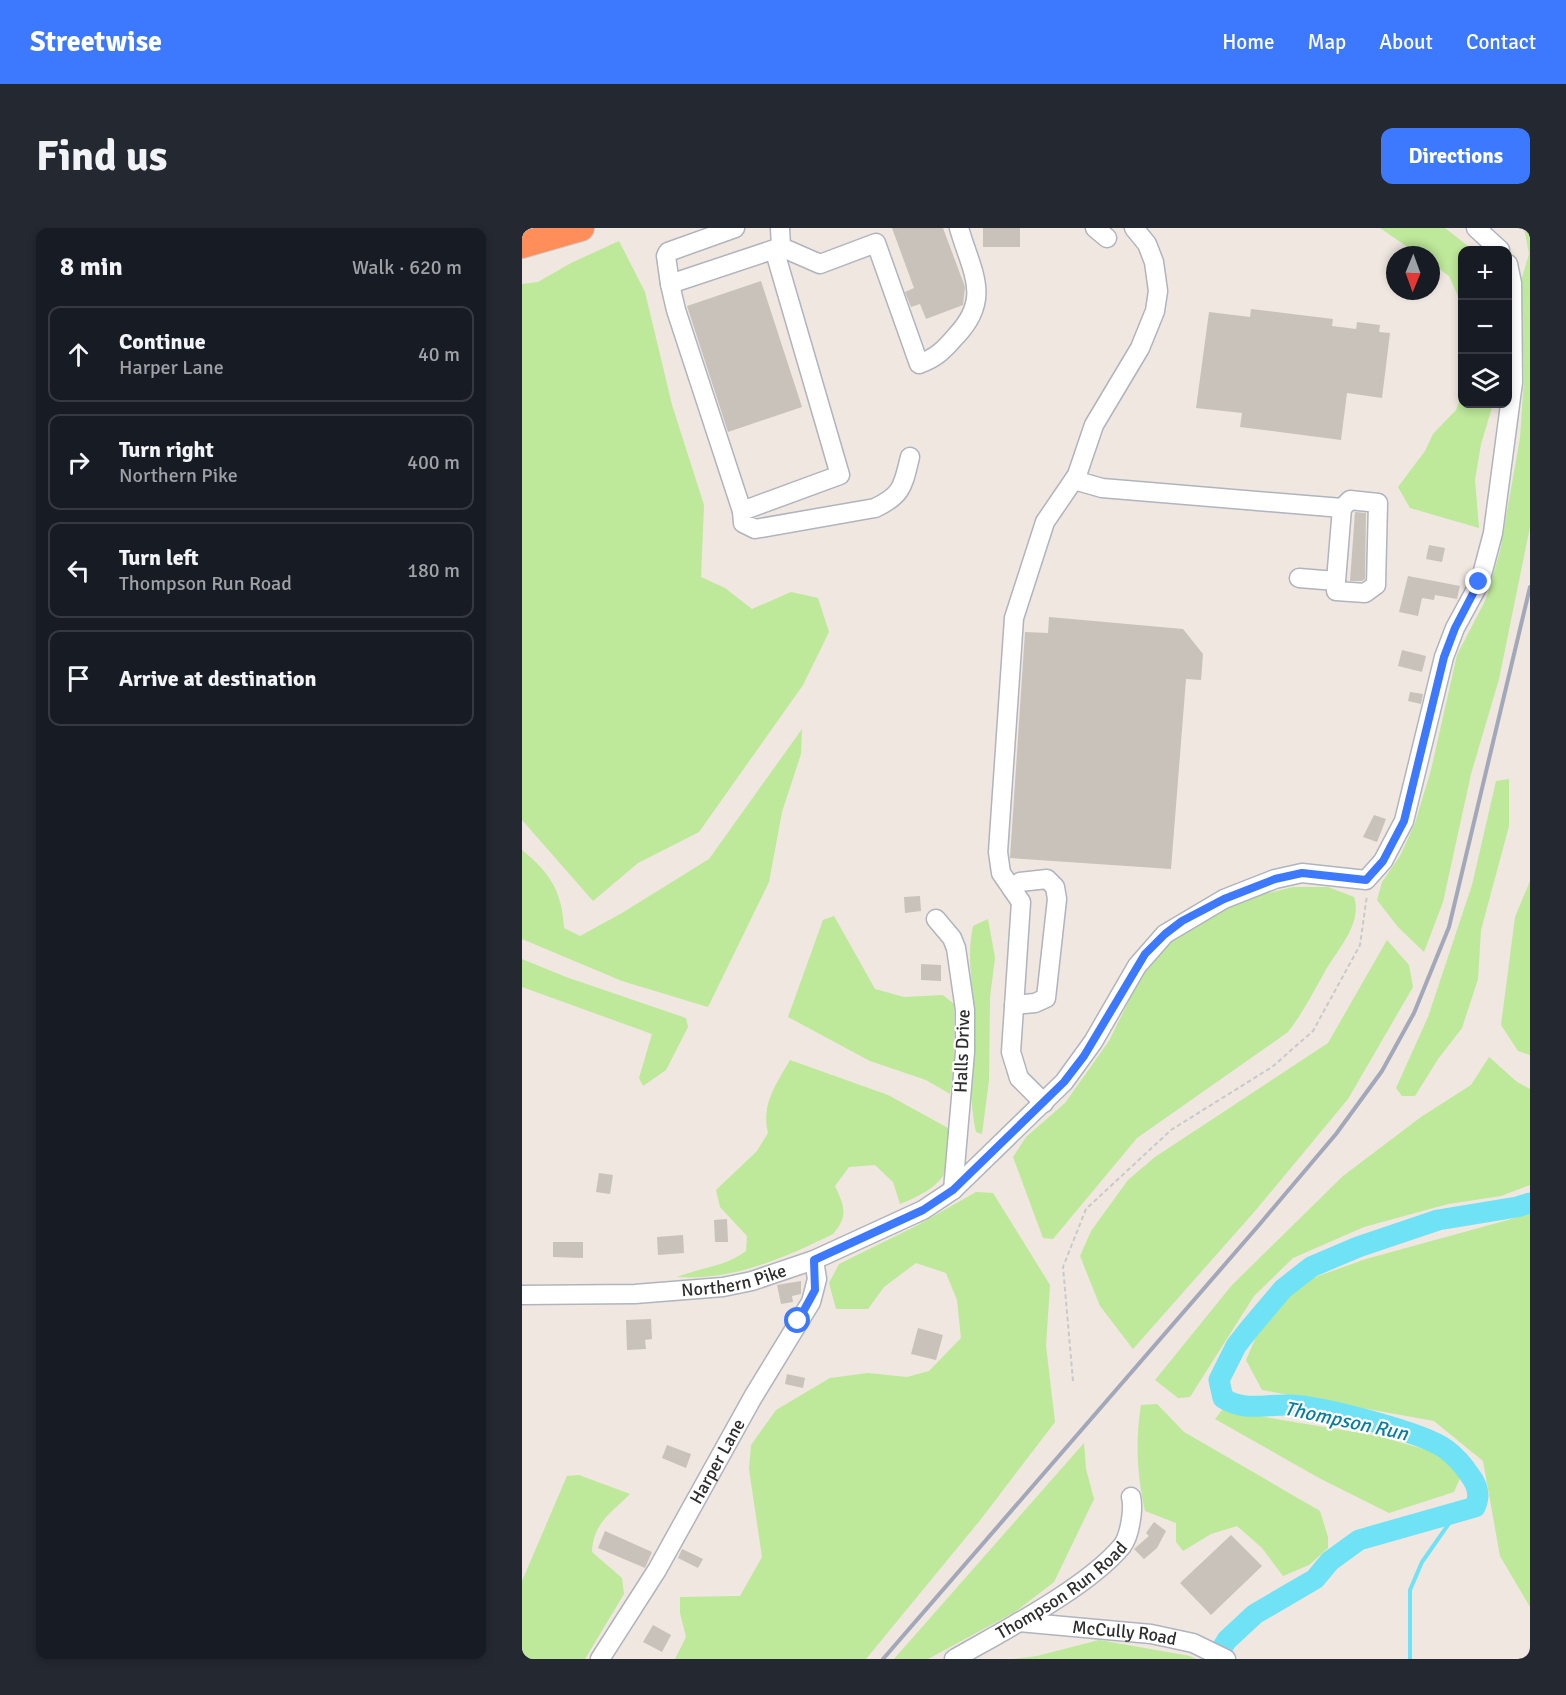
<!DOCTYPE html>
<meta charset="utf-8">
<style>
body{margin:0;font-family:Signika,sans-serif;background:#242831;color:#f1f3f6}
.controls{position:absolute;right:18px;top:18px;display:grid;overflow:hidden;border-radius:12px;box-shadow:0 3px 9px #0003}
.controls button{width:54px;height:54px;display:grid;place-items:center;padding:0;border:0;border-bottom:2px solid #363941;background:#171b24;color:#f1f3f6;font:30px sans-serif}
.compass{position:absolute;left:864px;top:18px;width:54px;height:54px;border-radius:50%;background:#171b24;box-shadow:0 3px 9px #0003;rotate:181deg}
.stop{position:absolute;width:18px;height:18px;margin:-14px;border:4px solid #3d79ff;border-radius:50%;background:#fff}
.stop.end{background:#3d79ff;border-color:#fff;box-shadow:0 2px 6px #0008}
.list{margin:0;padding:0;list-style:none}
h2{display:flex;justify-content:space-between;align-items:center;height:78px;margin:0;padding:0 24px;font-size:26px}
h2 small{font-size:20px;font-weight:400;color:#9ea1a6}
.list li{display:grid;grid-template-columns:39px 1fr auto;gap:18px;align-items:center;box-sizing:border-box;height:96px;margin:0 12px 12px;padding:0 12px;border:2px solid #363941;border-radius:12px}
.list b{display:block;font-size:22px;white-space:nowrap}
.list p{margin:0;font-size:20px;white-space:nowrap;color:#9ea1a6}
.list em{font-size:20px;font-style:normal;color:#9ea1a6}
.icon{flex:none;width:33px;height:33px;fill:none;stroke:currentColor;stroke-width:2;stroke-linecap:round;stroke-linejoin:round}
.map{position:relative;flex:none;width:1008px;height:1431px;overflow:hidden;border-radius:12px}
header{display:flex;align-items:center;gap:36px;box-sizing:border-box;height:84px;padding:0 30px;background:#3d79ff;color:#fff}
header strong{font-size:28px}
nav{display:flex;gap:33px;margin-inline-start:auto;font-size:21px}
.intro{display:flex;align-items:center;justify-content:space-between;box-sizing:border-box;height:144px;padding:0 36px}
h1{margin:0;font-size:42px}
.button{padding:15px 27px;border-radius:12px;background:#3d79ff;color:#fff;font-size:21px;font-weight:700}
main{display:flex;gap:36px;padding:0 36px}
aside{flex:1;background:#171b24;border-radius:12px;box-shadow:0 3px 9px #0003}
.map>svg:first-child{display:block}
.green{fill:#bee89a}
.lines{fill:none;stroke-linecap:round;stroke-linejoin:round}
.stream{stroke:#6fe2f5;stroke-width:4}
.river{stroke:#6fe2f5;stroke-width:21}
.building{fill:#c8c2bb}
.minor-casing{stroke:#b0b4be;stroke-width:21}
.highway-casing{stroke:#c9c9c9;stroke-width:28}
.path{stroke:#c9c9c9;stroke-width:2;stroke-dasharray:4.5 3;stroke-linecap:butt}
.minor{stroke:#fff;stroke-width:18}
.highway{stroke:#ff8e5b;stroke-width:26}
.rail{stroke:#a2a8b9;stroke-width:4}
.route{stroke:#3d79ff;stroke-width:8}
.labels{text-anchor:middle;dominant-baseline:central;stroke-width:4.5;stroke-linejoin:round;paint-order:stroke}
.street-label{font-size:18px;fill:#2e2e2e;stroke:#fff}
.water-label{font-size:20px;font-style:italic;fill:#087fa1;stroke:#fff}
</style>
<header>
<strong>Streetwise</strong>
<nav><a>Home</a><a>Map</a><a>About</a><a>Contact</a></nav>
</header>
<div class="intro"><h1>Find us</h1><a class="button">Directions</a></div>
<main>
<aside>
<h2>8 min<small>Walk · 620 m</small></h2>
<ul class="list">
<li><svg class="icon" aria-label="ahead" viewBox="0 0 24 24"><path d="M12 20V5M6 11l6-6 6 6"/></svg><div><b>Continue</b><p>Harper Lane</p></div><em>40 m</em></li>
<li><svg class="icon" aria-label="right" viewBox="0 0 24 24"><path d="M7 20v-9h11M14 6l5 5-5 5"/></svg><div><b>Turn right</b><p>Northern Pike</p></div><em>400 m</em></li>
<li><svg class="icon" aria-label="left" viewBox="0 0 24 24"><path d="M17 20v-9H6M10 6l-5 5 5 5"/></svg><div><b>Turn left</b><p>Thompson Run Road</p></div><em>180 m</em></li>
<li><svg class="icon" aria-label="arrive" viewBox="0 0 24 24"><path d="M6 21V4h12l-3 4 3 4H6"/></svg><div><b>Arrive at destination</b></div></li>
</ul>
</aside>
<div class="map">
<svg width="1008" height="1431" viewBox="0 0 1008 1431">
<rect width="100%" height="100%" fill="#efe7e0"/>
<g class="green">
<polygon points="858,0 923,0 951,22 940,22 940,77 927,48 909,35 909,27 897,27"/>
<polygon points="1002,0 1008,0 1008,299 977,451 949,546 921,674 902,724 876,699 855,672 860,654 878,628 893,595 909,542 935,427 964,371 978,323 998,210 1002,151 999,53 1007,26"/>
<polygon points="97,13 123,64 150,177 182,277 179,349 203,360 230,381 269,364 296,370 307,404 281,457 177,604 116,635 71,673 0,592 0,56 16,54 49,35"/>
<polygon points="940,166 940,176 971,176 959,216 953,252 957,300 888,280 876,259 903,223 911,206 934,182"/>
<path d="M280 501 279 526 260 584 247 654 186 779 100 753 0 711V622C28 645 40 663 42 700L58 708 100 685 187 631Z"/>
<polygon points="987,551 987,598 959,702 956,751 940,800 916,831 893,868 880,868 874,860 906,789 950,657 974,553"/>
<polygon points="1008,653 1008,827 996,823 979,797 993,689"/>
<path d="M771 659H806L832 669C841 696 814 723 802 745 790 766 781 785 766 804L615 910 531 1011 521 1010 491 929 504 909 543 875 587 813 617 752 638 721 682 690 731 669Z"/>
<polygon points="312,688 353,761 382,769 421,767 432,776 432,834 428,866 404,852 348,833 266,789 301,692"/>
<path d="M466 691 473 730 468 769 467 852 460 906 454 904C445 865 451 812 450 771 450 742 445 728 451 698Z"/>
<polygon points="865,712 887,737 891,759 826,871 733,983 611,1121 578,1078 558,1028 569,1003 606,952 633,929 806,815"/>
<polygon points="0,731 44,749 164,790 166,799 144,842 121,858 117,850 130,806 0,759"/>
<polygon points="967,829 995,854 1008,861 1008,957 979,968 926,976 842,999 771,1030 732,1068 668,1169 656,1170 633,1152 710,1057 821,948 899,889 949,857"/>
<path d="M268 832 366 867 426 900C437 944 416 961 378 976L371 954 353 937 327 939 313 958C322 978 327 987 311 1006 262 1030 210 1053 155 1049 178 1040 205 1038 224 1023L225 1008 198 979 194 962 235 923 246 905C239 877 254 856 268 832Z"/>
<polygon points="454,964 471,965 528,1057 524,1118 533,1194 459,1291 344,1431 153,1431 164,1409 158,1385 158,1369 218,1368 240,1329 227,1241 229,1217 254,1182 308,1150 346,1145 385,1149 407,1143 439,1110 435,1072 424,1045 394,1035 362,1059 346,1081 314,1081 307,1055 317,1036 396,997"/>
<polygon points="1008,986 1008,1379 978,1328 961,1233 912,1193 740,1162 724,1132 740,1095 785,1052 844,1031"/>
<path d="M635 1176 662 1204 798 1283 806 1309V1320L787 1337 761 1348 740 1320 715 1298 689 1306 661 1323 654 1314V1295L623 1283C615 1246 613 1214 619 1177Z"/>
<polygon points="700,1182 856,1208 919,1226 938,1250 932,1264 867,1285 797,1250 693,1191"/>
<polygon points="562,1215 564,1241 572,1271 532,1354 493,1384 406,1431 372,1431"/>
<path d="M57 1247 108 1266C89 1285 71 1295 70 1324L100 1350 102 1366 63 1431H0V1353L45 1248Z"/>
<polygon points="577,1412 668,1428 674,1431 491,1431 515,1428"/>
</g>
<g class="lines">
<polyline class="stream" points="888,1431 888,1362 900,1334 935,1284"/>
<path class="river" d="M693 1431 705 1412 733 1386 793 1351 808 1333 837 1312 953 1279C959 1267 955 1256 947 1246 941 1237 934 1229 925 1222 902 1204 798 1178 768 1177 744 1176 722 1184 701 1170L697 1152 714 1118 728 1100 761 1061 789 1039 836 1019 916 992 995 979 1008 975"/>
</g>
<g class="building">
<polygon points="370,0 421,0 443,59 441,77 404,91 398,76 389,79 383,64 392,60"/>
<rect x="461" y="0" width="37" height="19"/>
<polygon points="239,53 280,179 206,204 165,78"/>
<polygon points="729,81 811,91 810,98 834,101 835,94 858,97 857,104 868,105 860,170 825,165 819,212 718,199 720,185 674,180 687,84 728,89"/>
<polygon points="833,284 844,285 843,351 840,353 828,353"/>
<polygon points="907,317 923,320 920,334 904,331"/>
<polygon points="886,348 938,358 935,371 913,367 912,372 900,370 896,388 877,384"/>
<polygon points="527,389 661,401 681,426 679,452 664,451 649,641 488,630 503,404 526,405"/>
<polygon points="880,422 904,428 900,444 876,438"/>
<polygon points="888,464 901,466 899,476 886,473"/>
<polygon points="852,587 864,591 855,614 841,609"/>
<polygon points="398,668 399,683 383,685 382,669"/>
<polygon points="399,736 419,737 419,753 399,752"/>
<polygon points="77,945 91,947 88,966 74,964"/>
<polygon points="205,991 206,1014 193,1014 192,992"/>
<polygon points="161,1007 162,1025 136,1027 135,1009"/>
<polygon points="31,1014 61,1014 61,1030 31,1029"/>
<polygon points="279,1053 279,1066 270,1068 271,1074 259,1076 255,1057"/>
<polygon points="129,1091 130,1111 123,1112 124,1121 105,1122 104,1092"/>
<polygon points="396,1100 421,1107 414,1132 389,1126"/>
<polygon points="265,1146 283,1150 281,1160 263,1156"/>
<polygon points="145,1217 169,1226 164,1240 140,1230"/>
<polygon points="632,1294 644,1303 635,1320 622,1331 612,1321 627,1308 624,1305"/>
<polygon points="83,1303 130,1324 123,1340 76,1320"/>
<polygon points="709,1307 740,1338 689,1387 658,1355"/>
<polygon points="160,1321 181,1331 176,1340 156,1330"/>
<polygon points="131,1397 149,1407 140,1424 121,1414"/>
</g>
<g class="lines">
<g class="minor-casing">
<g id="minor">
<path d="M258 0 259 19 255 31 318 247 220 283 221 295 233 301 353 280C381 267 381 257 388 229"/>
<polyline points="573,0 585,10"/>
<polyline points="954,0 978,22"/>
<polyline points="148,56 144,28 146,24 213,0"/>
<polyline points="552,252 580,260 820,280 814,353 777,350"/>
<path d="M220 283 154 82 148 56 259 19 298 36 354 15 397 136C414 130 422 122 434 108 470 70 450 45 437 0"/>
<polyline points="814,353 814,363 843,365 854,357 856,275 828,272 820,280"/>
<polyline points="490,661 498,654 525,651 533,659 535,671 524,770 513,775 492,777"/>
<polyline points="414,691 430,710 434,720 443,782 443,824 431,962"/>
<polyline points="522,875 497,850 489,824 499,674 479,645 476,624 492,390 523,294 555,247 572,197 618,120 633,83 636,63 632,34 625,16 612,0"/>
<path id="s1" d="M0 1067 113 1066 201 1059 230 1053 292 1032 401 982 431 962 542 854 571 814 615 738 643 706 702 671 753 651 780 645 844 652 861 633 882 593 922 429 933 400 958 354 971 305 991 154 990 55 986 36"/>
<path id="s2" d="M497 1394 629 1406 671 1415 704 1431"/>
<path id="s3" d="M78 1431 135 1342 231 1169 289 1074 295 1051 292 1032"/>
<path id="s4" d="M432 1431C481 1403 565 1360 600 1318 608 1308 612 1280 609 1269"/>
</g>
</g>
<g class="highway-casing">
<polyline id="highway" points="0,17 59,0"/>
</g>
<polyline class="path" points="551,1153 541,1039 564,981 649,902 750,839 791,803 838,717 845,667"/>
<use href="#minor" class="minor"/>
<use href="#highway" class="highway"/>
<polyline class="rail" points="361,1431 737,997 814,906 860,843 892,785 927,699 1008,359"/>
</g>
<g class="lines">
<polyline class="route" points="276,1093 293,1062 292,1032 401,982 431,962 542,854 562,828 623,726 643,706 660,693 702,671 753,651 780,645 844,652 861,633 882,593 922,429 933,400 957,354"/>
</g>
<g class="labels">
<g class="street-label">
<text transform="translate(440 823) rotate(-88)">Halls Drive</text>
<text stroke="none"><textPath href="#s1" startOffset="213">Northern Pike</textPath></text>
<text stroke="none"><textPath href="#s3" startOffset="230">Harper Lane</textPath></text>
<text stroke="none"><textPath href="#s4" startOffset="128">Thompson Run Road</textPath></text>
<text stroke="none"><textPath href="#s2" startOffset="106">McCully Road</textPath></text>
</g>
<g class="water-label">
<text transform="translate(824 1193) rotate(12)">Thompson Run</text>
</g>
</g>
</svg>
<div class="controls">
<button>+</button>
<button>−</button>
<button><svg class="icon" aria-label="layers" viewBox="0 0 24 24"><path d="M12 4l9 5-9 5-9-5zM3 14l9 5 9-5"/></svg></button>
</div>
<svg class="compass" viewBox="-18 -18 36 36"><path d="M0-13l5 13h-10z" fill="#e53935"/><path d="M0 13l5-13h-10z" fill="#9ea1a6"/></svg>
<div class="stop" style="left:276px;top:1093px"></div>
<div class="stop end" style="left:957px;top:354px"></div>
</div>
</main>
